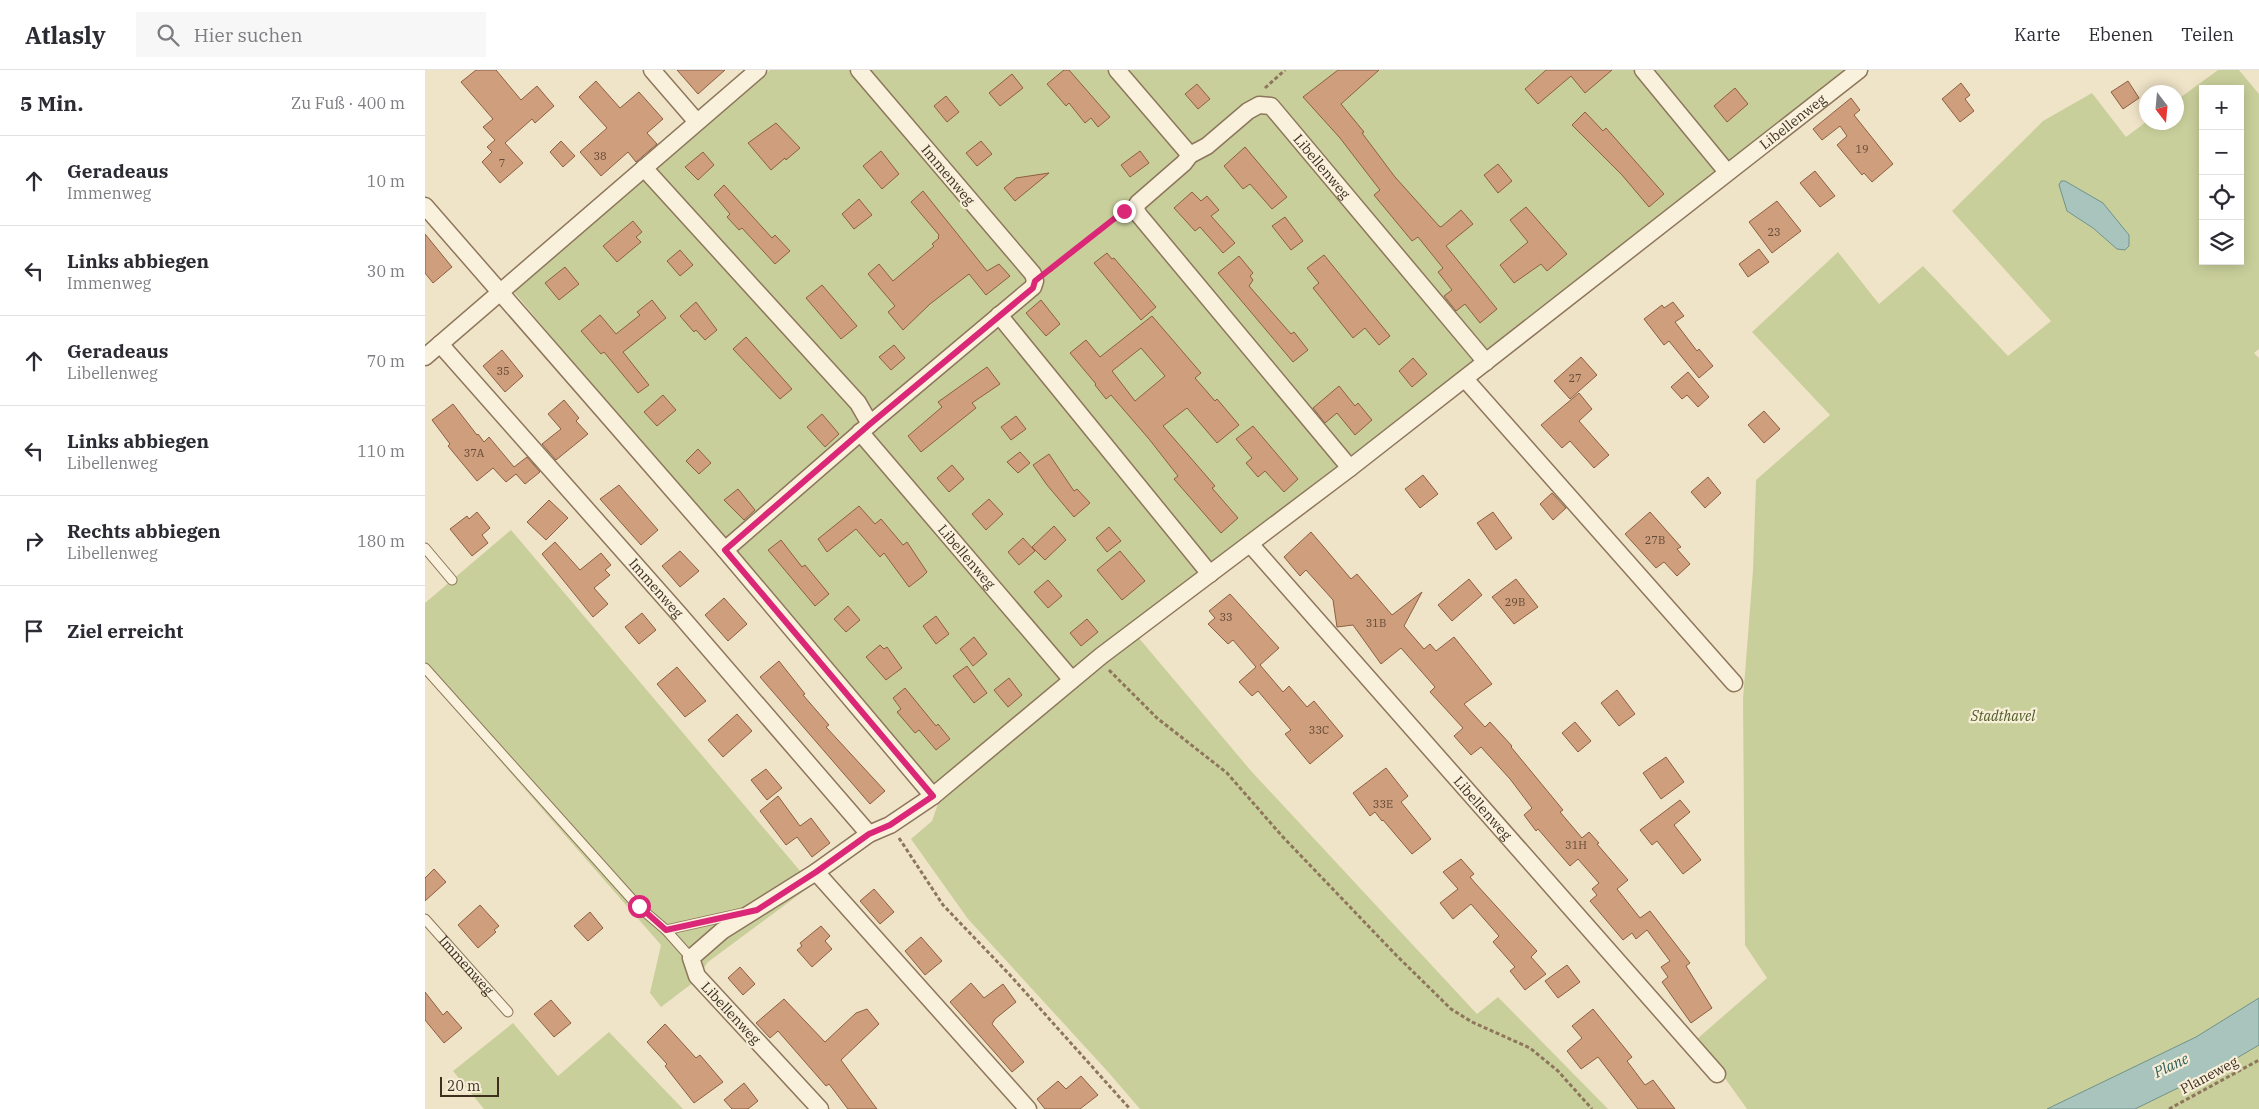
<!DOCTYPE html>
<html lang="de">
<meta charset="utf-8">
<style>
body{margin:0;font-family:"IBM Plex Serif",serif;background:#f7f7f7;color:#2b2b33}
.controls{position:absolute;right:15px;top:15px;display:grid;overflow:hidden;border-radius:0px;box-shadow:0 2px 12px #0003}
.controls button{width:45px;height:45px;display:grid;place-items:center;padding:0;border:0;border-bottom:1px solid #e1e1e2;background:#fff;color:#2b2b33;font:25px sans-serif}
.compass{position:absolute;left:1714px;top:15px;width:45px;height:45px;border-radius:50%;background:#fff;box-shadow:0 2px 12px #0003;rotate:164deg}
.scale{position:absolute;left:15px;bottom:12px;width:59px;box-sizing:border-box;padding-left:5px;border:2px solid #3d2e20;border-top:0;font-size:14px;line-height:18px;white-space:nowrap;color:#3d2e20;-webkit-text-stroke:4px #f7eed8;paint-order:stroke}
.stop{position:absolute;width:15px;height:15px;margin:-11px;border:4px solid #db2777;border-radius:50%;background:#fff}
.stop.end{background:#db2777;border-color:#fff;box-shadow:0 1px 5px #0008}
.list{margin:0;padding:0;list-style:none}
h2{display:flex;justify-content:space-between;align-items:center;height:65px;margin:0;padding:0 20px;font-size:21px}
h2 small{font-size:16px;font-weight:400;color:#7c7c81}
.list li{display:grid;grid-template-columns:32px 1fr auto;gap:15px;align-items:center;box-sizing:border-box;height:90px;padding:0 20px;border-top:1px solid #e1e1e2}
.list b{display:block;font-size:19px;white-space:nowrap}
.list p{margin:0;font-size:16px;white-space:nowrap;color:#7c7c81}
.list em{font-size:16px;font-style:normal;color:#7c7c81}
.icon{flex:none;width:28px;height:28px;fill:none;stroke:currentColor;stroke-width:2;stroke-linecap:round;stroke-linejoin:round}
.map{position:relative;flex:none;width:1834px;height:1039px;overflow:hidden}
header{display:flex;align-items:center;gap:30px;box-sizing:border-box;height:70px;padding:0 25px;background:#fff;border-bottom:1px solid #e1e1e2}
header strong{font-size:24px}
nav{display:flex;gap:28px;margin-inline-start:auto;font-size:18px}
.search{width:350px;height:45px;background:#f7f7f7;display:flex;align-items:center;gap:12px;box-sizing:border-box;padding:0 18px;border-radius:0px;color:#7c7c81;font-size:19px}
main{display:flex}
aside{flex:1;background:#fff}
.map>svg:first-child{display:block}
.green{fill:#c9cf9b;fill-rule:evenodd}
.water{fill:#a9c4bc;stroke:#6f938a}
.building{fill:#cf9f7d;stroke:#8d5f41;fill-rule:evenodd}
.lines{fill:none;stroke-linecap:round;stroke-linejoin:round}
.service-casing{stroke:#8d765c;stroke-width:11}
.minor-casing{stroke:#8d765c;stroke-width:19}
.path{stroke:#8d765c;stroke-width:3;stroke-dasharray:4 2.5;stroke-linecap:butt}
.service{stroke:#faf1dc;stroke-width:9}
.minor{stroke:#faf1dc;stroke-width:16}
.route{stroke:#db2777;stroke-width:6}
.labels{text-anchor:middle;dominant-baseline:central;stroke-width:4.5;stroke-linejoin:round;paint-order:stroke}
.number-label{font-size:11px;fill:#624a37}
.street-label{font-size:14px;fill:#3d2e20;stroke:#f7eed8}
.park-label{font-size:14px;font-style:italic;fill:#4d5a26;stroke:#f7eed8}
.water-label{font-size:15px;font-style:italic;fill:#2f5d5a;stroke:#f7eed8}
</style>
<header>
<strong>Atlasly</strong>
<div class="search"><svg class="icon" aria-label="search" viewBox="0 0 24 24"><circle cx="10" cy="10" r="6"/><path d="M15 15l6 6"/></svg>Hier suchen</div>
<nav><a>Karte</a><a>Ebenen</a><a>Teilen</a></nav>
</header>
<main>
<aside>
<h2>5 Min.<small>Zu Fuß · 400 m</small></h2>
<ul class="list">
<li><svg class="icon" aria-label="ahead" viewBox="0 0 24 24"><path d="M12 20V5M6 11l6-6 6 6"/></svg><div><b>Geradeaus</b><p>Immenweg</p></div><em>10 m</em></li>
<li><svg class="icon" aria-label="left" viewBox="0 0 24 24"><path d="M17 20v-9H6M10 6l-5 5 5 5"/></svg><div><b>Links abbiegen</b><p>Immenweg</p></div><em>30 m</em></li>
<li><svg class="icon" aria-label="ahead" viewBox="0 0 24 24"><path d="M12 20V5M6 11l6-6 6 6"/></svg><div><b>Geradeaus</b><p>Libellenweg</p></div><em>70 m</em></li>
<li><svg class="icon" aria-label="left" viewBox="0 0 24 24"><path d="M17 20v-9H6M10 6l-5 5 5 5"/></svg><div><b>Links abbiegen</b><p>Libellenweg</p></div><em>110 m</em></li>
<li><svg class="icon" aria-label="right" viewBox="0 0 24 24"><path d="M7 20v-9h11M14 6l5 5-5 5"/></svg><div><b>Rechts abbiegen</b><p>Libellenweg</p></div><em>180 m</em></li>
<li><svg class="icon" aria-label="arrive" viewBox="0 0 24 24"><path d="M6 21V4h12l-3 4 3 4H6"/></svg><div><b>Ziel erreicht</b></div></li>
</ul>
</aside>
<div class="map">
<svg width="1834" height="1039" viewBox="0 0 1834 1039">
<rect width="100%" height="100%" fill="#f0e4c8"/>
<g class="green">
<polygon points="345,0 1422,0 1196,175 1047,296 649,599 508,715 308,484 89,222"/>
<path d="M1793 0H1814L1834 24V279L1829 283 1834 288V1039H1322L1272 969 1342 908 1320 875 1318 629 1328 500 1331 410 1405 345 1327 262 1413 182 1454 234 1498 196 1583 286 1626 251 1527 141 1618 51 1667 23 1701 67 1721 52H1752V30ZM1778 19H1815V191H1778ZM1634 115 1692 179 1668 158 1642 141Z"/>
<polygon points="86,460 387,815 283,892 269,912 236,937 225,923 236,875 0,605 0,533"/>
<polygon points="713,567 827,702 1052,944 1073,927 1183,1039 715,1039 684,1003 543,849 486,769 507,751 514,731"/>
<polygon points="88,953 133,1006 184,962 258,1039 59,1039 28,1001"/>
</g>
<g class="water">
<polygon points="1636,111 1640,111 1678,133 1704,165 1704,176 1700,180 1692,179 1668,158 1642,141 1634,115"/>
<polygon points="1834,928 1834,975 1800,995 1710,1039 1622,1039 1771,967"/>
</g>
<g class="building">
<polygon points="51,0 71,0 96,30 112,16 129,36 110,53 107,49 80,73 98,93 75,113 57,92 67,82 62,77 70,70 58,57 68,49 36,12"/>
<polygon points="252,0 300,0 273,24"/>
<polygon points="639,0 644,0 685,47 673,57 666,48 660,53 644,33 641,36 622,14"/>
<polygon points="913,0 954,0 916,34 939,62 937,63 970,107 1014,156 1016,157 1036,140 1048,154 1021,176 1072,239 1055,253 1040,234 1031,241 1019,226 1027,220 1013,202 1018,198 993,167 987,171 949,125 955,120 915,68 878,27"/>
<polygon points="1121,0 1187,0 1160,23 1146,6 1113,34 1100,19"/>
<polygon points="587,4 598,18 575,36 564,23"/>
<polygon points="171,11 195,38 214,22 238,49 222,63 232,74 211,92 203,82 176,106 155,82 182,58 154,27"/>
<polygon points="1703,11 1714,28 1698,39 1686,22"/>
<polygon points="1536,13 1545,25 1540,29 1549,41 1535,52 1517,29"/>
<polygon points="772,14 785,29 773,39 760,24"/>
<polygon points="1310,18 1323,34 1302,52 1289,36"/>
<polygon points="521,26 534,42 522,52 509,36"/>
<polygon points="1426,28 1435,40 1429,45 1468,94 1447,112 1439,103 1437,105 1412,75 1422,66 1415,56 1397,70 1388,59"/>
<polygon points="1160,42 1178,61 1181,58 1239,124 1224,137 1197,105 1147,55"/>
<polygon points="351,53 375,78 361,90 360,88 346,100 323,73"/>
<polygon points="136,71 150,86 138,97 125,82"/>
<polygon points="556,71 567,84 552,96 541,83"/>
<polygon points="820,77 862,127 847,139 825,114 818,119 799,96"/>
<polygon points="456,81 474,104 457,119 438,96"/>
<polygon points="715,81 724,93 705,107 696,95"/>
<polygon points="278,82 289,95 273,110 260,97"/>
<polygon points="1073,94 1087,111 1073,123 1059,105"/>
<polygon points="1390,101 1410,126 1395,137 1375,113"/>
<polygon points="624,103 590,131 579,118 591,108"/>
<polygon points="299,115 347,168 350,165 365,181 350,194 317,158 314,160 302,147 305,144 289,125"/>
<polygon points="498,121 562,201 574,194 585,206 561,225 544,204 505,234 478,260 463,242 470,236 443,204 454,194 468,211 509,176 507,174 514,168 513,167 514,165 486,132"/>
<polygon points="767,122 776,131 782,126 794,140 786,146 810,173 798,183 775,157 770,161 749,138"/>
<polygon points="434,129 447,145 429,159 417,144"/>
<polygon points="1352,131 1376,161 1347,183 1324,152"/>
<polygon points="1101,137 1142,184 1122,201 1116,194 1089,213 1075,195 1103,172 1085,150"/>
<polygon points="860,147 878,171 866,180 847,156"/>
<polygon points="208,151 217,162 211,167 216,172 192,192 178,176"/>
<polygon points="0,164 27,197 8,213 0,203"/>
<polygon points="1334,179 1344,192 1323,207 1314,194"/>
<polygon points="255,180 268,195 255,206 242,191"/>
<polygon points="682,183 687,189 689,188 731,237 716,250 669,193"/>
<polygon points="899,185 965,266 954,275 940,258 928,268 888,218 894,213 882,198"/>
<polygon points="814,186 828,203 825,206 828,210 824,216 866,264 869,262 883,280 868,292 793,203"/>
<polygon points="140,197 154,214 134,230 120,213"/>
<polygon points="397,215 432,256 416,269 381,228"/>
<polygon points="227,230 241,248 198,282 224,315 213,323 179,282 176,284 156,261 175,245 191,264 215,245 212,242"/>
<polygon points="616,230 635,254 621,266 601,243"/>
<polygon points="271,232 292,260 280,270 271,260 269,262 255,246"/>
<polygon points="1248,232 1259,246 1250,252 1272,281 1274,279 1288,296 1274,308 1244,271 1239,275 1219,249 1237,235 1239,238"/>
<path d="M727 246 776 303 770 308 790 331 792 329 814 355 792 373 762 338 738 356 790 416 787 418 813 448 796 463 749 409 753 406 724 369 686 325 681 329 670 315 671 314 645 283 661 270 675 287ZM716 278 740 306 710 331 687 301Z"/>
<polygon points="321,267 367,319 355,329 308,279"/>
<polygon points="469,275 480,288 466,300 454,287"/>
<polygon points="77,280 98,306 80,322 58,296"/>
<polygon points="1156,287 1172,305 1145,329 1129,311"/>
<polygon points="988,288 1002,304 987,317 974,301"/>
<polygon points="562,297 575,314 547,333 551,338 496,382 483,366 517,337 513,332"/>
<polygon points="1263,302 1284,327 1273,337 1262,325 1257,329 1246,317"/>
<polygon points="914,316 930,336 933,333 947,350 930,365 912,343 900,353 888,338"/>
<polygon points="1154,323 1167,339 1154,351 1184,385 1169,398 1145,371 1137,378 1116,355"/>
<polygon points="238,325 251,340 232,356 219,342"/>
<polygon points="139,330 154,348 151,351 163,364 131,390 117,374 136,359 123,344"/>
<polygon points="28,334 52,365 53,364 59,372 64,367 89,397 102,387 115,402 100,414 91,404 81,412 68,398 52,411 23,376 25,374 7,350"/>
<polygon points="1339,341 1355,359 1339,373 1323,355"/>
<polygon points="397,344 414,364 400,377 382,357"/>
<polygon points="591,346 601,359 586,370 576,357"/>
<polygon points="828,356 873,409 859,422 840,401 833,407 821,393 827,388 811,369"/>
<polygon points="273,379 286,393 274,404 261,391"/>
<polygon points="595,382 605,393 593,403 582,392"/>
<polygon points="624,384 649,421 652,419 665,433 649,447 622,415 608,395"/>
<polygon points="527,395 539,409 524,422 512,408"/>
<polygon points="998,405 1013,424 995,438 980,419"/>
<polygon points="1283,407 1296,423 1280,438 1266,422"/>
<polygon points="194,415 233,460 216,475 175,429"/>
<polygon points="313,419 330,440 319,450 299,430"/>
<polygon points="1127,423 1141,438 1128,450 1115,434"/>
<polygon points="564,429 578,444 561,460 547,444"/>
<polygon points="124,430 143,448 121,470 102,452"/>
<polygon points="434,436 450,454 456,449 478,475 482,472 502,502 498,506 484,517 459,483 455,487 431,459 402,482 393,469"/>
<polygon points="52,442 65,458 57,465 63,473 47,486 25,459 42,446 44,449"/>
<polygon points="1068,442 1087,468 1071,480 1052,453"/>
<polygon points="1225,442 1256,477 1252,479 1265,494 1252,506 1239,492 1231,498 1200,464"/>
<polygon points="629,456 641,470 620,490 607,477"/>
<polygon points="684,457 696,471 682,482 671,468"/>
<polygon points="886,462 926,509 932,504 967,545 997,522 979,556 999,579 1005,574 1011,581 1029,567 1067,614 1039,634 1060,657 1065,652 1087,676 1086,677 1138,740 1135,742 1157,768 1164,762 1174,773 1172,774 1203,810 1192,819 1215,848 1225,841 1265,893 1261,896 1287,938 1266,953 1237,912 1243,907 1236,897 1245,891 1222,860 1211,869 1207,863 1198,870 1165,831 1172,825 1167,819 1174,813 1153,789 1145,796 1113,759 1111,761 1099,745 1107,738 1085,709 1056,677 1046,685 1029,666 1038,658 1005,622 1010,617 976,578 956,594 928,555 912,557 908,530 881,500 875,506 859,487"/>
<polygon points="598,468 610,481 594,495 583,482"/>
<polygon points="356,470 377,497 380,495 404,524 390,536 343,480"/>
<polygon points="130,472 155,500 176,483 186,495 180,500 185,505 169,518 183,534 168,547 117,484"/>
<polygon points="255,481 274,501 255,517 237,496"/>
<polygon points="695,481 720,511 697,530 672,500"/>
<polygon points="1044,509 1057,525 1027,551 1013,535"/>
<polygon points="1091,509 1113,537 1089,554 1067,527"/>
<polygon points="623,510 637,526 623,538 609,522"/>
<polygon points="805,524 854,578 835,595 858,622 864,616 882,637 889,631 918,666 885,694 860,664 866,660 833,621 827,626 814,612 831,597 808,570 803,574 783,554 790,548 784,541"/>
<polygon points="299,528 322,554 303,571 280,545"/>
<polygon points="423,536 435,550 421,562 409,549"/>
<polygon points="217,543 231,560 214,574 200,557"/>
<polygon points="511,546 524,564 511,574 498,556"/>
<polygon points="662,549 673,562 656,576 645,563"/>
<polygon points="549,567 562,584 548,596 535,579"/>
<polygon points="455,575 459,579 462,577 477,598 461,610 441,587"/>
<polygon points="354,591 380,624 378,625 404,655 401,657 460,721 445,734 335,607"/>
<polygon points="542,596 562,623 549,633 528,606"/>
<polygon points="252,597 281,631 260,647 232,614"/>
<polygon points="584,608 597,625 583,637 569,620"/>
<polygon points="480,618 511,656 513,654 525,669 511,680 494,660 490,663 472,642 476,639 468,628"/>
<polygon points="1192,620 1210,644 1194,656 1176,633"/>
<polygon points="312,644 327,661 298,687 283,670"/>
<polygon points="1150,652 1166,671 1153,682 1137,663"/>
<polygon points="1241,687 1259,712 1236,729 1218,703"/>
<polygon points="961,698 983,726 976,732 1006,769 987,784 958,750 957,751 950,742 945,746 928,723"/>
<polygon points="341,699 357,718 342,730 326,710"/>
<polygon points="353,726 375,756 386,748 405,773 387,787 372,767 361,775 335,741"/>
<polygon points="1255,730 1265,742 1249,755 1276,790 1258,804 1232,771 1227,775 1215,760"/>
<polygon points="1036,789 1049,804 1045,807 1050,813 1112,881 1106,887 1121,904 1100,920 1085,901 1090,897 1068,872 1074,866 1046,834 1028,849 1015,833 1033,819 1018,802"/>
<polygon points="9,799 21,812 0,831 0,808"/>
<polygon points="449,819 469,842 455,854 435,831"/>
<polygon points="55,835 74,856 69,860 71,862 53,878 33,855"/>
<polygon points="165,842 178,858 163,871 149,856"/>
<polygon points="396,856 405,866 400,871 407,879 387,897 372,880 377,876 375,873"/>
<polygon points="496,867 517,891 500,905 480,881"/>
<polygon points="1142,895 1155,912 1133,928 1120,911"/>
<polygon points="315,897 330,914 318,925 303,908"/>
<polygon points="546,913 559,928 578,914 591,932 570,949 567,954 599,992 587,1002 525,932"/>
<polygon points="0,922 18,945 22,941 37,958 19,973 0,950"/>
<polygon points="359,929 400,972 431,943 442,939 454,954 416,990 452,1039 423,1039 404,1014 401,1016 353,961 345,968 331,953"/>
<polygon points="126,930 146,953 129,967 109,944"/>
<polygon points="1168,939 1207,987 1202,991 1220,1015 1228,1010 1250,1039 1213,1039 1173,987 1156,999 1142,981 1157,968 1147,956"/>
<polygon points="240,954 271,988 275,985 298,1012 269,1033 240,996 242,994 222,972"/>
<polygon points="656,1006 673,1025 655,1039 620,1039 612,1029 633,1011 641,1019"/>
<polygon points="319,1013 333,1031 323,1039 307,1039 299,1030"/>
</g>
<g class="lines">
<g class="service-casing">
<g id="service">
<polyline points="0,478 27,510"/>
<polyline points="0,598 213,836 241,860 266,888"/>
<path id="s1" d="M0 849 83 942"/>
<polyline points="241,860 317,843"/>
</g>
</g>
<g class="minor-casing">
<g id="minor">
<polyline points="227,0 272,52"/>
<polyline points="692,0 765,85"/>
<polyline points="1218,0 1302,102"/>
<polyline points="219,98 433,333 445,354"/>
<polyline points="0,136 300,480 508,726"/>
<polyline points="574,245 785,504"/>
<path id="s2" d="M15 274 254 544 444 764"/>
<polyline points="0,287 333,0"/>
<polyline points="1040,309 1309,613"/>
<path id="s3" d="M435 362 647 610"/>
<path id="s4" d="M925 398 714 145 710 138 713 133 759 93 765 85 782 76 823 41 834 35 846 36 1061 292"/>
<path id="s5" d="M825 474 1292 1004"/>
<polyline points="300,480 445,354 608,217 610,211 608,204 434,0"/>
<polyline points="391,802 603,1039"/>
<path id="s6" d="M395 1039 272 906 266 888 297 861 391 802 444 764 465 755 508 726 676 586 925 398 1434 0"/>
</g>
</g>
<g class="path">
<polyline points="840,18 860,0"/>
<polyline points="625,201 694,145"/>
<polyline points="684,600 732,648 802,703 857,766 971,885 1026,939 1047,952 1105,978 1133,1001 1167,1039"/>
<polyline points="474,768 518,835 584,904 705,1039"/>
<polyline points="1744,1039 1834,990"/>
</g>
<use href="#service" class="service"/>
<use href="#minor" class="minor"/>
</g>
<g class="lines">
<polyline class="route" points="214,836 241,860 332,840 391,802 444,764 465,755 508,726 300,480 445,354 608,218 610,211 699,141"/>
</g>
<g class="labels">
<g class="number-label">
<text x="1437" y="79">19</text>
<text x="175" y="86">38</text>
<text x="77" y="93">7</text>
<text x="1349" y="162">23</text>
<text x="78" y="301">35</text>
<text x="1150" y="308">27</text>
<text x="49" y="383">37A</text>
<text x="1230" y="470">27B</text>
<text x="1090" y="532">29B</text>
<text x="801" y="547">33</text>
<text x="951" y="553">31B</text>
<text x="894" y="660">33C</text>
<text x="958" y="734">33E</text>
<text x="1151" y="775">31H</text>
</g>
<g class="street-label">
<text stroke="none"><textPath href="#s6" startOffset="1585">Libellenweg</textPath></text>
<text stroke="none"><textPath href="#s4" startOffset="591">Libellenweg</textPath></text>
<text transform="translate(523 105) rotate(50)">Immenweg</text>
<text stroke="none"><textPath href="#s3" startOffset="164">Libellenweg</textPath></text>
<text stroke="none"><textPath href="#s2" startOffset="326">Immenweg</textPath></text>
<text stroke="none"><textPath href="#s5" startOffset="352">Libellenweg</textPath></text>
<text stroke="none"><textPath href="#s1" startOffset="62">Immenweg</textPath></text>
<text transform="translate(306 943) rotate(47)">Libellenweg</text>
<text transform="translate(1784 1005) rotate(-28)">Planeweg</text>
</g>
<g class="park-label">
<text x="1578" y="646">Stadthavel</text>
</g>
<g class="water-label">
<text transform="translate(1746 995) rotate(-26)">Plane</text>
</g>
</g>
</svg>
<div class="controls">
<button>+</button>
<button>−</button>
<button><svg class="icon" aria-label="locate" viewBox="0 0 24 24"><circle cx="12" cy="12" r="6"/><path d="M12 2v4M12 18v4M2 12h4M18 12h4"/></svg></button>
<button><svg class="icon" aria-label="layers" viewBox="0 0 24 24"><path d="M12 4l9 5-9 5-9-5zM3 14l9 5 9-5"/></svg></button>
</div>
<svg class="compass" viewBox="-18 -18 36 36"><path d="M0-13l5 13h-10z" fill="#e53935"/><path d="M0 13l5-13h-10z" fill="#7c7c81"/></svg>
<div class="scale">20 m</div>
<div class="stop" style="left:214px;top:836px"></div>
<div class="stop end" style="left:699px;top:141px"></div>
</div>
</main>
